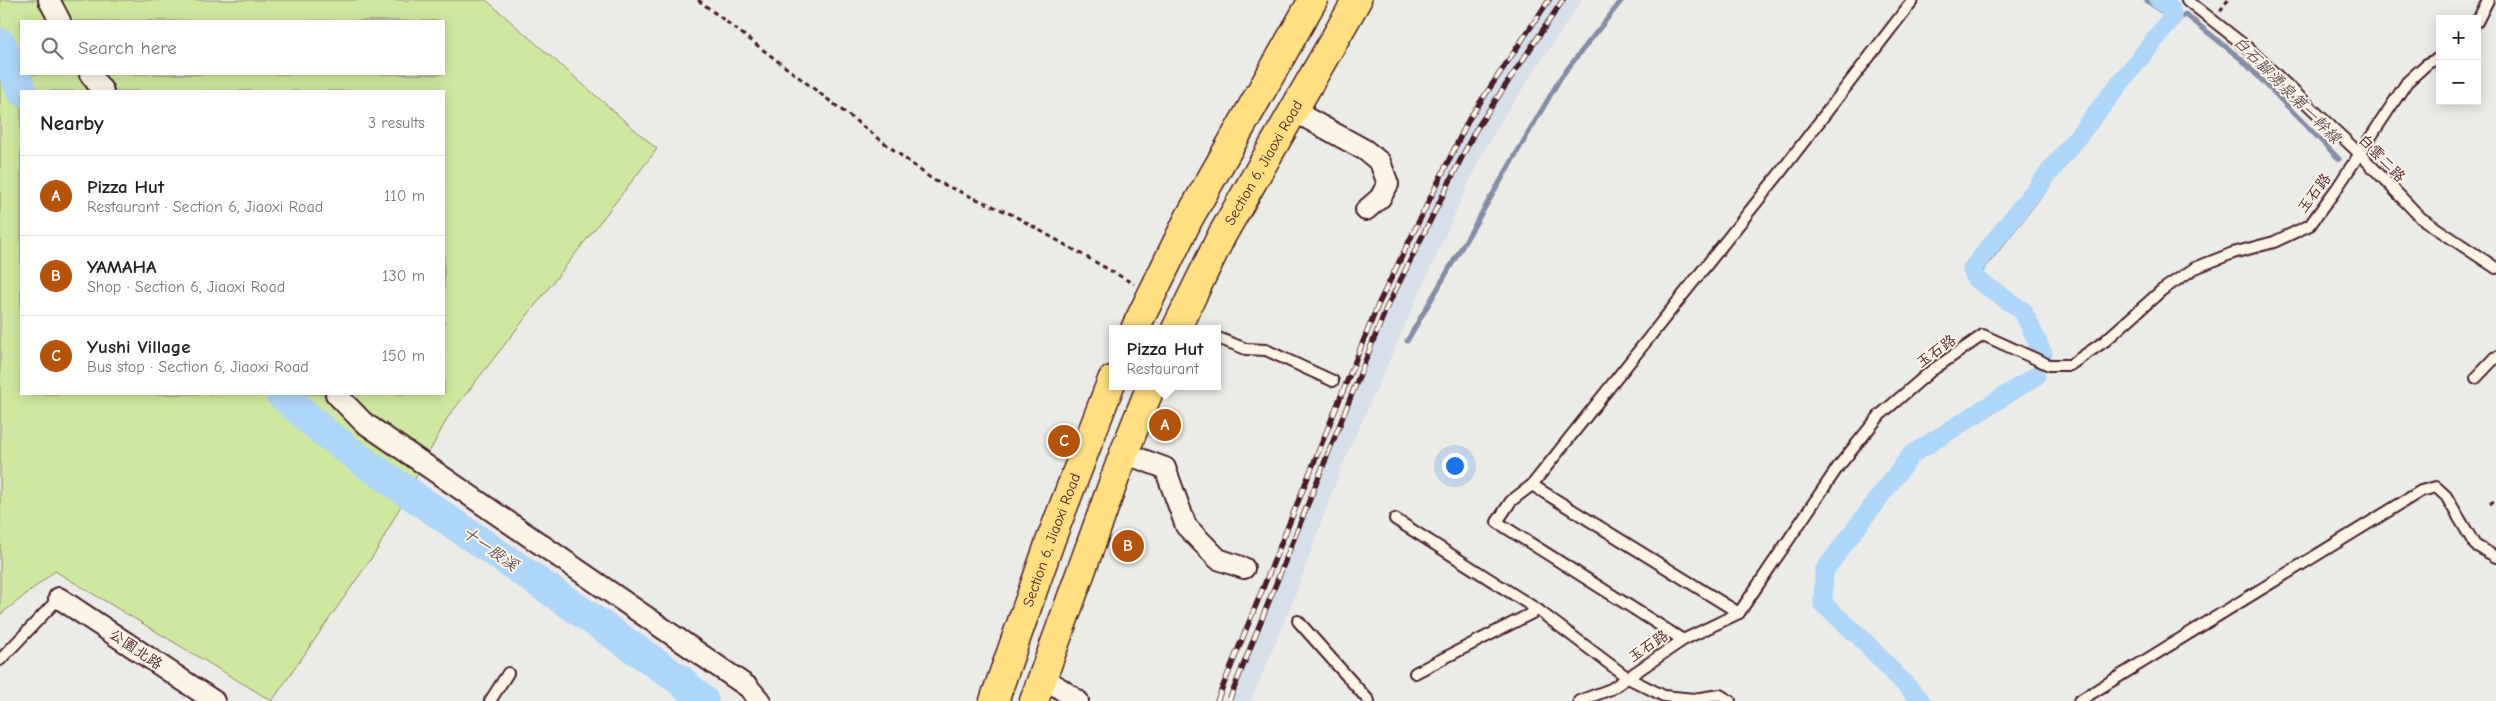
<!DOCTYPE html>
<meta charset="utf-8">
<style>
body{margin:0;font-family:"Comic Neue","LXGW WenKai TC",sans-serif;background:#f2f2f2;color:#222}
.controls{position:absolute;right:15px;top:15px;display:grid;overflow:hidden;border-radius:0px;box-shadow:0 2px 12px #0003}
.controls button{width:45px;height:45px;display:grid;place-items:center;padding:0;border:0;border-bottom:1px solid #e0e0e0;background:#fff;color:#222;font:25px sans-serif}
.you{position:absolute;left:1454px;top:465px;width:18px;height:18px;margin:-12px;border:4px solid #fff;border-radius:50%;background:#1a73e8;box-shadow:0 0 0 8px #1a73e833}
.badge{display:grid;place-items:center;width:32px;height:32px;border-radius:50%;background:#b45309;color:#fff;font-size:16px;font-weight:700}
.pin{position:absolute;translate:-50% -50%;border:2px solid #fff;box-shadow:0 1px 5px #0006}
.popup{position:absolute;left:1109px;top:325px;width:112px;height:65px;box-sizing:border-box;display:grid;place-content:center;border-radius:0px;background:#fff;filter:drop-shadow(0 1px 4px #0005);font-size:16px;white-space:nowrap;color:#767676}
.popup b{font-size:19px;color:#222}
.popup::after{content:'';position:absolute;left:50%;top:100%;margin-left:-10px;border:10px solid transparent;border-top-color:#fff}
.list{margin:0;padding:0;list-style:none}
h2{display:flex;justify-content:space-between;align-items:center;height:65px;margin:0;padding:0 20px;font-size:21px}
h2 small{font-size:16px;font-weight:400;color:#767676}
.list li{display:grid;grid-template-columns:32px 1fr auto;gap:15px;align-items:center;box-sizing:border-box;height:80px;padding:0 20px;border-top:1px solid #e0e0e0}
.list b{display:block;font-size:19px;white-space:nowrap}
.list p{margin:0;font-size:16px;white-space:nowrap;color:#767676}
.list em{font-size:16px;font-style:normal;color:#767676}
.icon{flex:none;width:28px;height:28px;fill:none;stroke:currentColor;stroke-width:2;stroke-linecap:round;stroke-linejoin:round}
.map{position:relative;flex:none;width:2496px;height:701px;overflow:hidden}
.search{position:absolute;background:#fff;box-shadow:0 2px 12px #0003;left:20px;top:20px;width:425px;height:55px;display:flex;align-items:center;gap:12px;box-sizing:border-box;padding:0 18px;border-radius:0px;color:#767676;font-size:19px}
.panel{position:absolute;background:#fff;box-shadow:0 2px 12px #0003;left:20px;top:90px;width:425px;height:305px;border-radius:0px}
.map>svg:first-child{display:block}
.built{fill:#d7dfea}
.green{fill:#cee99f;stroke:#8c8465;fill-rule:evenodd}
.lines{fill:none;stroke-linecap:round;stroke-linejoin:round}
.stream{stroke:#868da7;stroke-width:5}
.canal{stroke:#aed6f9;stroke-width:19}
.river{stroke:#aed6f9;stroke-width:31}
.lane-casing{stroke:#4a1f2b;stroke-width:14}
.street-casing{stroke:#4a1f2b;stroke-width:24}
.primary-casing{stroke:#4a1f2b;stroke-width:31}
.path{stroke:#4a1f2b;stroke-width:3;stroke-dasharray:5 4;stroke-linecap:butt}
.lane{stroke:#fcf5e5;stroke-width:10}
.street{stroke:#fcf5e5;stroke-width:20}
.primary{stroke:#ffdf80;stroke-width:28}
.rail-casing{stroke:#4a1f2b;stroke-width:5.5}
.rail{stroke:#fcf5e5;stroke-width:4;stroke-dasharray:11;stroke-linecap:butt}
.labels{text-anchor:middle;dominant-baseline:central;stroke-width:4;stroke-linejoin:round;paint-order:stroke}
.street-label{font-size:15px;fill:#4a1f2b;stroke:#fcf5e5}
.water-label{font-size:16px;font-style:italic;fill:#634d5e;stroke:#fcf5e5}
</style>
<div class="map">
<svg width="2496" height="701" viewBox="0 0 2496 701">
<rect width="100%" height="100%" fill="#ebebe7"/>
<filter id="ink" filterUnits="userSpaceOnUse"><feTurbulence type="fractalNoise" baseFrequency=".02" numOctaves="2"/><feDisplacementMap in="SourceGraphic" scale="10" xChannelSelector="R" yChannelSelector="G"/><feConvolveMatrix kernelMatrix="1 2 1 2 8 2 1 2 1" color-interpolation-filters="sRGB"/></filter>
<g filter="url(#ink)">
<polygon class="built" points="1546,0 1582,0 1502,119 1478,162 1341,468 1296,593 1251,701 1229,701 1465,120"/>
<path class="green" d="M0 0H486L657 149 448 417 377 550 272 701 55 571 0 615ZM21 21H444V74H21ZM21 91H444V394H21Z"/>
<g class="lines">
<g class="stream">
<polyline points="2146,0 2176,22 2185,14 2241,59 2339,159"/>
<polyline points="1975,278 2176,22"/>
<polyline points="1407,341 1561,77 1622,0"/>
</g>
<g class="canal">
<polyline points="2043,354 2023,311 1975,278 1972,269 2172,18 2171,9 2159,0"/>
<polyline points="1921,701 1859,636 1823,604 1824,571 1911,455 2036,376"/>
</g>
<g class="river">
<polyline points="0,43 22,91"/>
<polyline points="281,394 323,431 364,462 680,680 703,701"/>
</g>
<g class="lane-casing">
<g id="lane">
<polyline points="2187,0 2249,49 2359,153 2421,218 2496,268"/>
<polyline points="2477,22 2488,0"/>
<polyline points="1218,338 1246,349 1266,350 1333,381"/>
<polyline points="2476,378 2496,357"/>
<polyline points="1532,485 1511,501 1497,522 1683,640"/>
<polyline points="1395,519 1538,610 1628,678 1664,696 1694,699 1720,695 1730,701"/>
<polyline points="1739,613 1532,485 1779,174 1913,0"/>
<polyline points="1298,621 1369,701"/>
<polyline points="0,660 59,598"/>
<polyline points="1415,673 1538,610"/>
<polyline points="490,701 508,673"/>
<polyline points="1579,701 1611,689 1683,640 1739,613 1838,467 1880,415 1931,371 1983,335 2049,365 2070,365 2105,341 2162,290 2195,268 2233,253 2274,242 2310,225 2337,188 2407,82 2428,63 2440,58"/>
<polyline points="2079,701 2421,491 2436,487 2446,496 2475,545 2496,557"/>
</g>
</g>
<g class="street-casing">
<g id="street">
<polyline points="49,0 60,21"/>
<polyline points="90,74 103,91"/>
<polyline points="1292,110 1365,150 1380,162 1388,184 1380,198 1366,210"/>
<polyline points="336,394 363,422 748,687 760,701"/>
<polyline points="1124,453 1165,468 1186,526 1218,559 1244,568"/>
<polyline points="59,598 214,701"/>
<polyline points="1042,676 1078,701"/>
</g>
</g>
<g class="primary-casing">
<g id="primary">
<polyline points="1135,329 1189,218 1313,0"/>
<path id="s1" d="M1176 329 1222 235 1357 0"/>
<path id="s2" d="M994 701 1051 539 1112 380"/>
<polyline points="1034,701 1124,453 1151,386"/>
</g>
</g>
<g class="path">
<polyline points="698,0 933,180 1011,214 1134,284"/>
<polyline points="2220,11 2228,0"/>
<polyline points="2490,504 2496,499"/>
</g>
<use href="#lane" class="lane"/>
<use href="#street" class="street"/>
<use href="#primary" class="primary"/>
<g class="rail-casing">
<g id="rail">
<polyline points="1217,701 1378,305 1469,119 1549,0"/>
<polyline points="1229,701 1386,309 1475,131 1563,0"/>
</g>
</g>
<use href="#rail" class="rail"/>
</g>
</g>
<g class="labels">
<g class="street-label">
<text transform="translate(2382 158) rotate(46)">白雲二路</text>
<text stroke="none"><textPath href="#s1" startOffset="188">Section 6, Jiaoxi Road</textPath></text>
<text transform="translate(2314 193) rotate(-53)">玉石路</text>
<text transform="translate(1936 351) rotate(-36)">玉石路</text>
<text stroke="none"><textPath href="#s2" startOffset="171">Section 6, Jiaoxi Road</textPath></text>
<text transform="translate(1648 646) rotate(-34)">玉石路</text>
<text transform="translate(136 649) rotate(34)">公園北路</text>
</g>
<g class="water-label">
<text transform="translate(2287 90) rotate(45)">白石腳湧泉第一幹線</text>
<text transform="translate(490 549) rotate(35)">十一股溪</text>
</g>
</g>
</svg>
<div class="controls">
<button>+</button>
<button>−</button>
</div>
<div class="you"></div>
<div class="pin badge" style="left:1165px;top:425px">A</div>
<div class="popup"><b>Pizza Hut</b>Restaurant</div>
<div class="pin badge" style="left:1128px;top:546px">B</div>
<div class="pin badge" style="left:1064px;top:441px">C</div>
<div class="search"><svg class="icon" aria-label="search" viewBox="0 0 24 24"><circle cx="10" cy="10" r="6"/><path d="M15 15l6 6"/></svg>Search here</div>
<section class="panel">
<h2>Nearby<small>3 results</small></h2>
<ul class="list">
<li><span class="badge">A</span><div><b>Pizza Hut</b><p>Restaurant · Section 6, Jiaoxi Road</p></div><em>110 m</em></li>
<li><span class="badge">B</span><div><b>YAMAHA</b><p>Shop · Section 6, Jiaoxi Road</p></div><em>130 m</em></li>
<li><span class="badge">C</span><div><b>Yushi Village</b><p>Bus stop · Section 6, Jiaoxi Road</p></div><em>150 m</em></li>
</ul>
</section>
</div>
